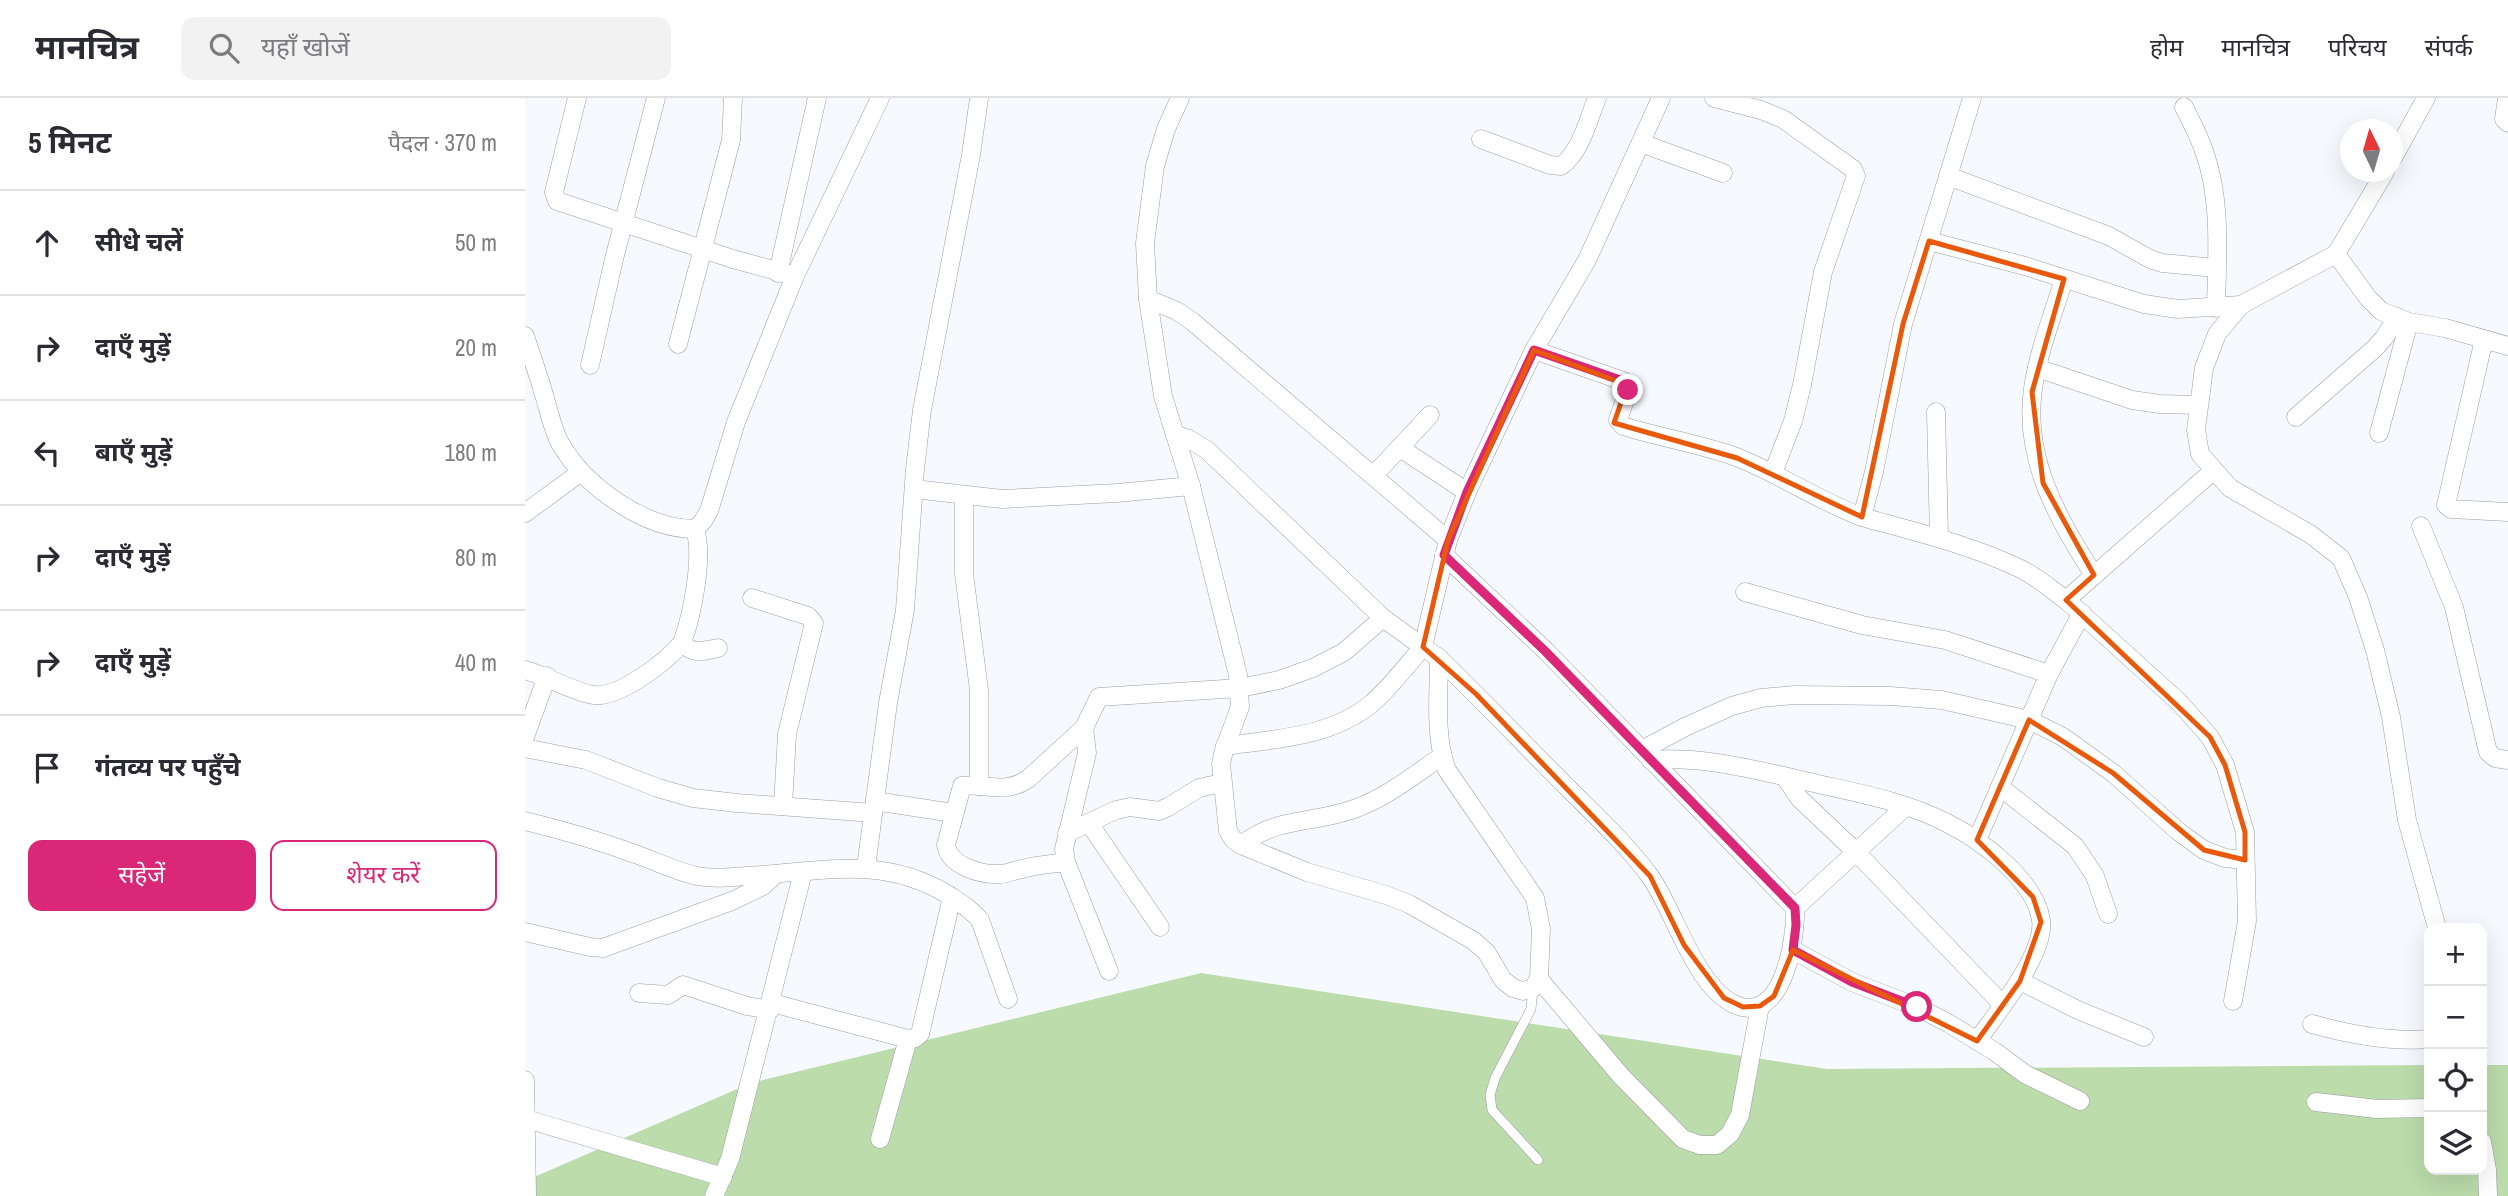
<!DOCTYPE html>
<html lang="hi">
<meta charset="utf-8">
<style>
body{margin:0;font-family:"Archivo Narrow","Noto Sans Devanagari",sans-serif;background:#f2f2f3;color:#2b2b33}
.controls{position:absolute;right:21px;bottom:21px;display:grid;overflow:hidden;border-radius:14px;box-shadow:0 7px 28px #0002}
.controls button{width:63px;height:63px;display:grid;place-items:center;padding:0;border:0;border-bottom:2px solid #e1e1e2;background:#fff;color:#2b2b33;font:35px sans-serif}
.compass{position:absolute;left:1815px;top:21px;width:63px;height:63px;border-radius:50%;background:#fff;box-shadow:0 7px 28px #0002;rotate:355deg}
.stop{position:absolute;width:21px;height:21px;margin:-16px;border:5px solid #db2777;border-radius:50%;background:#fff}
.stop.end{background:#db2777;border-color:#fff;box-shadow:0 2px 7px #0008}
.list{margin:0;padding:0;list-style:none}
h2{display:flex;justify-content:space-between;align-items:center;height:91px;margin:0;padding:0 28px;font-size:30px}
h2 small{font-size:23px;font-weight:400;color:#7c7c81}
.list li{display:grid;grid-template-columns:46px 1fr auto;gap:21px;align-items:center;box-sizing:border-box;height:105px;padding:0 28px;border-top:2px solid #e1e1e2}
.list b{display:block;font-size:26px;white-space:nowrap}
.list em{font-size:23px;font-style:normal;color:#7c7c81}
.actions{display:flex;gap:14px;padding:21px 28px}
.actions a{flex:1;padding:16px 0;border:2px solid #db2777;border-radius:14px;text-align:center;font-size:24px;color:#db2777}
.actions .main{background:#db2777;color:#fff}
.icon{flex:none;width:38px;height:38px;fill:none;stroke:currentColor;stroke-width:2;stroke-linecap:round;stroke-linejoin:round}
.map{position:relative;flex:none;width:1983px;height:1098px;overflow:hidden}
header{display:flex;align-items:center;gap:42px;box-sizing:border-box;height:98px;padding:0 35px;background:#fff;border-bottom:2px solid #e1e1e2}
header strong{font-size:33px}
nav{display:flex;gap:38px;margin-inline-start:auto;font-size:24px}
.search{width:490px;height:63px;background:#f2f2f3;display:flex;align-items:center;gap:18px;box-sizing:border-box;padding:0 24px;border-radius:14px;color:#7c7c81;font-size:26px}
main{display:flex}
aside{flex:1;background:#fff}
.map>svg:first-child{display:block}
.grass{fill:#bcdcab}
.lines{fill:none;stroke-linecap:round;stroke-linejoin:round}
.lane-casing{stroke:#9a9da2;stroke-width:10}
.street-casing{stroke:#9a9da2;stroke-width:19}
.lane{stroke:#fff;stroke-width:9}
.street{stroke:#fff;stroke-width:18}
.route{stroke:#db2777;stroke-width:9}
.marked{fill:none;stroke:#e8590c;stroke-width:5;stroke-linejoin:round}
</style>
<header>
<strong>मानचित्र</strong>
<div class="search"><svg class="icon" aria-label="search" viewBox="0 0 24 24"><circle cx="10" cy="10" r="6"/><path d="M15 15l6 6"/></svg>यहाँ खोजें</div>
<nav><a>होम</a><a>मानचित्र</a><a>परिचय</a><a>संपर्क</a></nav>
</header>
<main>
<aside>
<h2>5 मिनट<small>पैदल · 370 m</small></h2>
<ul class="list">
<li><svg class="icon" aria-label="ahead" viewBox="0 0 24 24"><path d="M12 20V5M6 11l6-6 6 6"/></svg><div><b>सीधे चलें</b></div><em>50 m</em></li>
<li><svg class="icon" aria-label="right" viewBox="0 0 24 24"><path d="M7 20v-9h11M14 6l5 5-5 5"/></svg><div><b>दाएँ मुड़ें</b></div><em>20 m</em></li>
<li><svg class="icon" aria-label="left" viewBox="0 0 24 24"><path d="M17 20v-9H6M10 6l-5 5 5 5"/></svg><div><b>बाएँ मुड़ें</b></div><em>180 m</em></li>
<li><svg class="icon" aria-label="right" viewBox="0 0 24 24"><path d="M7 20v-9h11M14 6l5 5-5 5"/></svg><div><b>दाएँ मुड़ें</b></div><em>80 m</em></li>
<li><svg class="icon" aria-label="right" viewBox="0 0 24 24"><path d="M7 20v-9h11M14 6l5 5-5 5"/></svg><div><b>दाएँ मुड़ें</b></div><em>40 m</em></li>
<li><svg class="icon" aria-label="arrive" viewBox="0 0 24 24"><path d="M6 21V4h12l-3 4 3 4H6"/></svg><div><b>गंतव्य पर पहुँचे</b></div></li>
</ul>
<div class="actions"><a class="main">सहेजें</a><a>शेयर करें</a></div>
</aside>
<div class="map">
<svg width="1983" height="1098" viewBox="0 0 1983 1098">
<rect width="100%" height="100%" fill="#f6faff"/>
<polygon class="grass" points="676,875 1302,971 1904,967 1904,1072 1957,1072 1957,967 1983,967 1983,1098 0,1098 0,1083 226,985"/>
<g class="lines">
<g class="lane-casing">
<polyline id="lane" points="1008,890 1006,911 970,980 965,997 967,1012 1013,1062"/>
</g>
<g class="street-casing">
<g id="street">
<polyline points="52,0 29,94 32,103 208,161 270,178"/>
<path d="M655 0 641 31 630 68 620 145 623 201 638 298 666 388 713 577 715 609 699 652 696 666 703 733 708 741 716 747 782 774 861 797 884 806 949 843 962 855 978 882 988 890 998 893 1008 890 1014 881 1016 831 1010 800 922 672C909 638 914 596 914 560L898 549 923 442 942 394 1009 252 1062 162 1136 0"/>
<polyline points="1189,0 1236,12 1258,21 1328,71 1331,78 1298,174 1277,287 1268,323 1248,375"/>
<path d="M1447 0 1378 226 1349 374 1337 419C1391 434 1446 447 1496 471 1512 479 1527 492 1541 502L1688 373"/>
<polyline points="1982,0 1979,21 1983,25"/>
<path d="M1659 9C1666 23 1674 38 1679 53 1697 102 1692 159 1691 210"/>
<path d="M956 41 1025 67 1036 68C1056 54 1063 22 1072 0"/>
<polyline points="1116,45 1198,75"/>
<polyline points="1868,60 1901,0"/>
<polyline points="1860,74 1811,156 1716,207 1692,236 1679,270 1671,332 1675,356 1705,390 1785,436 1816,460 1833,499 1850,552 1866,619 1882,722 1912,830"/>
<polyline points="1423,78 1584,138 1625,161 1637,165 1691,170"/>
<polyline points="1404,143 1500,168 1619,206 1653,211 1716,207"/>
<polyline points="1811,156 1843,200 1856,213 1884,224 1920,230 1983,248"/>
<polyline points="253,175 292,0"/>
<path d="M1539 181C1528 217 1513 254 1508 291 1498 360 1533 422 1569 477"/>
<polyline points="623,201 652,213 668,224 923,442"/>
<path d="M0 238C7 259 14 279 20 300 24 314 28 332 35 345 60 389 120 431 170 431L178 423 184 413 211 324 270 178 355 0"/>
<polyline points="1959,241 1921,407 1926,411 1983,414"/>
<polyline points="153,246 206,42 208,0"/>
<path d="M1009 252 1098 283 1102 287 1103 293 1093 322 1098 328C1136 340 1176 346 1214 360 1256 377 1294 403 1337 419"/>
<polyline points="65,267 89,161 131,0"/>
<polyline points="1512,270 1607,302 1635,306 1673,307"/>
<polyline points="1411,314 1414,439"/>
<polyline points="1771,319 1849,251 1859,240 1872,219"/>
<polyline points="1854,335 1884,224"/>
<path d="M650 337 664 341 682 352 858 520 898 549C881 568 865 590 846 606 806 639 750 641 700 648"/>
<polyline points="875,350 942,394"/>
<polyline points="849,377 905,317"/>
<polyline points="389,391 477,401 592,395 666,388"/>
<polyline points="439,398 439,476 454,592 454,688"/>
<polyline points="0,415 56,374"/>
<polyline points="1896,428 1929,509 1963,654 1970,660 1983,662"/>
<path d="M170 431C179 459 167 518 157 545 169 557 178 553 193 550"/>
<polyline points="1220,494 1337,527 1420,542 1524,576"/>
<polyline points="227,500 283,518 289,525 262,636 258,708"/>
<polyline points="1541,502 1654,604 1685,639 1700,667 1720,734 1722,823 1708,903"/>
<path d="M914 560C958 603 1001 648 1045 692 1072 719 1101 746 1124 777 1150 811 1171 897 1217 909 1260 919 1271 838 1270 810L1021 553 919 457"/>
<path d="M0 572C22 578 46 593 68 597 93 601 141 564 157 545"/>
<polyline points="559,630 562,655 539,751 541,764 584,873"/>
<polyline points="0,639 22,578"/>
<polyline points="0,650 61,662 133,690 168,700 212,705 348,715"/>
<polyline points="1117,652 1160,629 1207,608 1236,600 1270,597 1365,598 1417,602 1504,622 1538,639 1588,675 1654,734 1679,752 1700,760 1720,762"/>
<path d="M1126 662C1183 658 1235 673 1289 685 1333 695 1382 704 1422 725 1456 742 1510 782 1516 822 1521 855 1471 916 1452 943"/>
<polyline points="1260,679 1274,700 1331,754 1478,907"/>
<polyline points="1475,689 1550,748 1570,778 1583,816"/>
<polyline points="350,703 428,715"/>
<path d="M0 723C36 732 72 742 107 755 129 762 149 773 172 778 192 782 215 778 236 777 303 772 360 759 422 796 434 804 445 810 455 822L483 901"/>
<polyline points="564,725 635,829"/>
<polyline points="542,735 591,712 605,709 634,713 643,709 674,690 697,685"/>
<polyline points="1452,742 1524,576 1557,515"/>
<path d="M716 747C754 718 788 726 829 711 861 700 889 677 917 658"/>
<path d="M541 764C526 766 511 767 497 771 489 772 482 776 475 776 456 777 424 768 421 747L437 688C462 685 479 697 503 681L559 630 574 599 715 590 754 582 788 570 819 554 858 520"/>
<polyline points="341,769 363,605 380,512 390,371 397,312 446,57 454,0"/>
<polyline points="1270,810 1380,709"/>
<polyline points="0,834 65,849 78,850 207,803 238,788 251,776"/>
<polyline points="1268,852 1327,884 1392,909 1423,925 1469,953 1500,976 1555,1003"/>
<polyline points="1014,881 1096,978 1158,1041 1175,1047 1192,1047 1205,1036 1215,1017 1235,908"/>
<polyline points="1495,883 1555,913 1619,939"/>
<polyline points="114,895 143,897 158,887 222,908 245,912"/>
<polyline points="247,905 383,941 390,940 395,936 427,799"/>
<path d="M1787 926C1826 937 1864 944 1904 941"/>
<polyline points="0,982 2,1098"/>
<polyline points="1791,1004 1852,1011 1904,1010"/>
<polyline points="1,1021 198,1079"/>
<polyline points="355,1041 383,941"/>
<polyline points="1957,1044 1962,1072 1963,1098"/>
<polyline points="189,1098 205,1061 278,774"/>
</g>
</g>
<use href="#lane" class="lane"/>
<use href="#street" class="street"/>
</g>
<g class="lines">
<polyline class="route" points="1103,292 1102,287 1098,283 1009,252 942,394 919,457 1020,553 1270,810 1271,827 1268,852 1327,884 1392,909"/>
</g>
<path class="marked" d="M1404 143 1539 181 1507 294 1518 385 1569 477 1541 502 1685 639 1700 667 1720 734V762L1679 752 1588 675 1504 622 1452 742 1508 799 1516 824 1495 883 1452 943 1268 852 1249 898 1235 908 1218 909 1199 900 1159 847 1125 778 951 596 898 549 923 442 1009 252 1102 287 1089 325 1212 360 1337 419 1378 226Z"/>
</svg>
<div class="controls">
<button>+</button>
<button>−</button>
<button><svg class="icon" aria-label="locate" viewBox="0 0 24 24"><circle cx="12" cy="12" r="6"/><path d="M12 2v4M12 18v4M2 12h4M18 12h4"/></svg></button>
<button><svg class="icon" aria-label="layers" viewBox="0 0 24 24"><path d="M12 4l9 5-9 5-9-5zM3 14l9 5 9-5"/></svg></button>
</div>
<svg class="compass" viewBox="-18 -18 36 36"><path d="M0-13l5 13h-10z" fill="#e53935"/><path d="M0 13l5-13h-10z" fill="#7c7c81"/></svg>
<div class="stop" style="left:1392px;top:909px"></div>
<div class="stop end" style="left:1103px;top:292px"></div>
</div>
</main>
